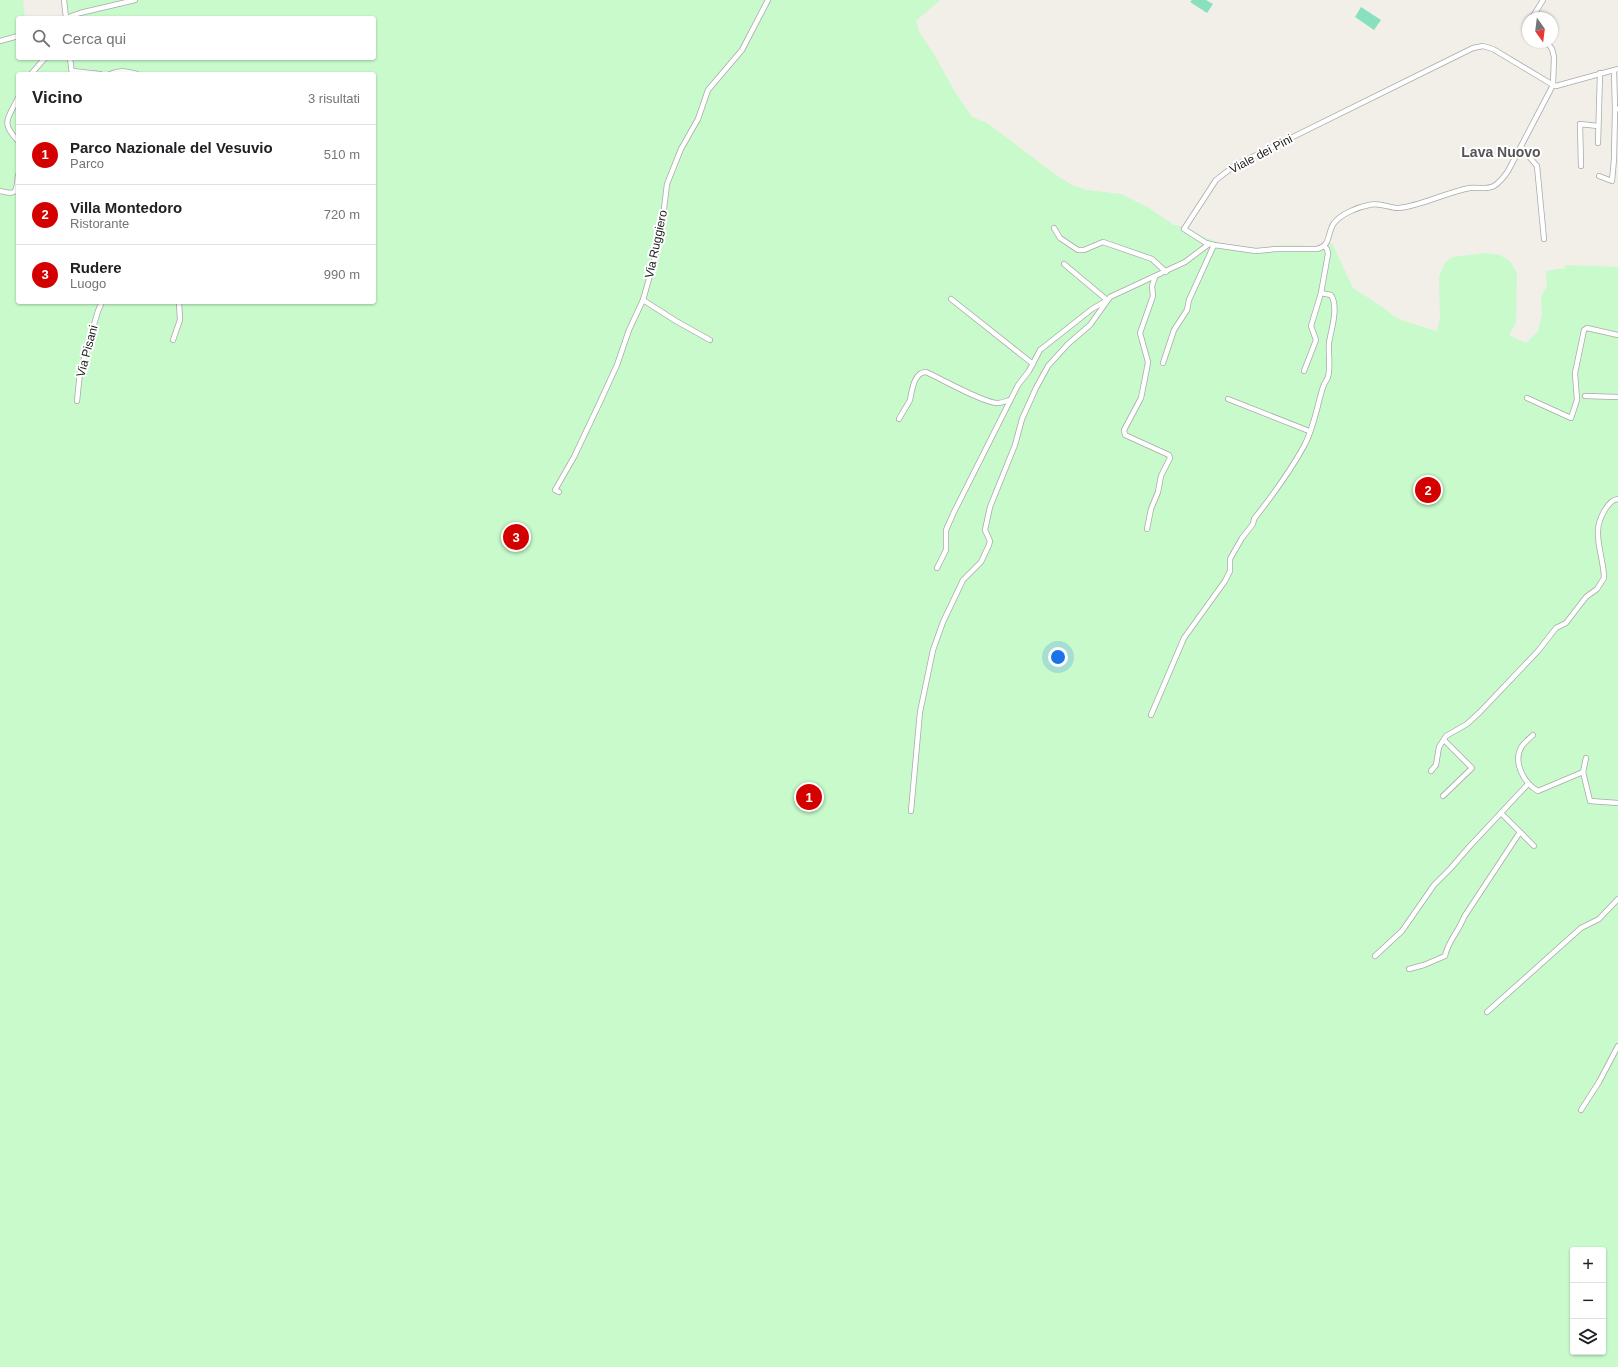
<!DOCTYPE html>
<html lang="it">
<meta charset="utf-8">
<style>
body{margin:0;font-family:Arial,sans-serif;background:#f6f6f6;color:#202124}
.controls{position:absolute;right:12px;bottom:12px;display:grid;overflow:hidden;border-radius:4px;box-shadow:0 1px 3px #0004}
.controls button{width:36px;height:36px;display:grid;place-items:center;padding:0;border:0;border-bottom:1px solid #e0e0e0;background:#fff;color:#202124;font:20px sans-serif}
.compass{position:absolute;left:1522px;top:12px;width:36px;height:36px;border-radius:50%;background:#fff;box-shadow:0 1px 3px #0004;rotate:166deg}
.you{position:absolute;left:1058px;top:657px;width:14px;height:14px;margin:-10px;border:3px solid #fff;border-radius:50%;background:#1a73e8;box-shadow:0 0 0 6px #1a73e833}
.badge{display:grid;place-items:center;width:26px;height:26px;border-radius:50%;background:#d40000;color:#fff;font-size:13px;font-weight:700}
.pin{position:absolute;translate:-50% -50%;border:2px solid #fff;box-shadow:0 1px 4px #0006}
.list{margin:0;padding:0;list-style:none}
h2{display:flex;justify-content:space-between;align-items:center;height:52px;margin:0;padding:0 16px;font-size:17px}
h2 small{font-size:13px;font-weight:400;color:#757577}
.list li{display:grid;grid-template-columns:26px 1fr auto;gap:12px;align-items:center;box-sizing:border-box;height:60px;padding:0 16px;border-top:1px solid #e0e0e0}
.list b{display:block;font-size:15px;white-space:nowrap}
.list p{margin:0;font-size:13px;white-space:nowrap;color:#757577}
.list em{font-size:13px;font-style:normal;color:#757577}
.icon{flex:none;width:22px;height:22px;fill:none;stroke:currentColor;stroke-width:2;stroke-linecap:round;stroke-linejoin:round}
.map{position:relative;flex:none;width:1618px;height:1367px;overflow:hidden}
.search{position:absolute;background:#fff;box-shadow:0 1px 3px #0004;left:16px;top:16px;width:360px;height:44px;display:flex;align-items:center;gap:10px;box-sizing:border-box;padding:0 14px;border-radius:4px;color:#757577;font-size:15px}
.panel{position:absolute;background:#fff;box-shadow:0 1px 3px #0004;left:16px;top:72px;width:360px;height:232px;border-radius:4px}
.map>svg:first-child{display:block}
.park{fill:#c8facc;fill-rule:evenodd}
.pitch{fill:#88e0be}
.lines{fill:none;stroke-linecap:round;stroke-linejoin:round}
.minor-casing{stroke:#a9a9a9;stroke-width:6}
.minor{stroke:#fff;stroke-width:4.5}
.labels{text-anchor:middle;dominant-baseline:central;stroke-width:4;stroke-linejoin:round;paint-order:stroke}
.street-label{font-size:12px;fill:#222;stroke:#fff}
.quarter-label{font-size:14px;font-weight:bold;fill:#555;stroke:#fff}
</style>
<div class="map">
<svg width="1618" height="1367" viewBox="0 0 1618 1367">
<rect width="100%" height="100%" fill="#f2efe9"/>
<path class="park" d="M0 0H23L25 18H18V58H374V18H62L66 17 63 0H940L916 21 920 33 934 54 955 92 972 117 987 123 1056 175 1072 185 1087 190 1121 194 1149 208 1174 225 1189 228 1204 237 1220 243 1259 248 1282 245 1320 246 1332 243 1353 288 1384 308 1392 315 1404 321 1437 331 1440 318 1439 277 1445 262 1453 257 1486 253 1500 255 1510 261 1517 273 1516 323 1509 335 1526 343 1538 331 1542 315 1541 297 1547 286 1546 271 1565 268V265L1618 267V1367H0ZM18 74H374V302H18ZM1573 1250H1603V1352H1573Z"/>
<g class="pitch">
<polygon points="1192,0 1206,0 1213,4 1207,13 1190,2"/>
<polygon points="1361,7 1381,20 1374,30 1355,17"/>
</g>
<g class="lines">
<g class="minor-casing">
<g id="minor">
<polyline points="64,0 66,18"/>
<polyline points="66,18 80,13 135,0"/>
<polyline points="1532,18 1543,0"/>
<polyline points="0,41 18,36"/>
<path d="M1547 42 1552 49 1554 57 1553 85 1508 171C1504 177 1500 182 1494 186 1486 190 1478 187 1470 188 1447 192 1421 206 1399 208 1389 208 1379 202 1369 205 1358 207 1341 214 1334 223 1327 233 1331 246 1317 249H1276L1256 251 1214 245 1206 243 1184 229 1216 180 1234 166 1473 48 1483 46 1493 49 1553 85 1556 86 1618 69"/>
<polyline points="70,58 72,74"/>
<polyline points="1614,70 1615,110"/>
<polyline points="72,71 100,74"/>
<polyline points="31,74 45,58"/>
<path d="M110 74C120 70 127 71 137 74"/>
<path d="M18 98C8 119 0 122 18 141"/>
<polyline points="1598,143 1600,73"/>
<polyline points="1521,147 1537,166 1544,239"/>
<polyline points="1581,166 1580,124 1598,126"/>
<polyline points="1599,176 1612,181 1614,159 1615,110 1618,109"/>
<path d="M0 191C18 196 16 191 18 175"/>
<polyline points="1054,228 1060,238 1078,250 1084,250 1103,242 1152,259 1166,272"/>
<polyline points="1064,264 1107,300"/>
<polyline points="951,299 1033,364"/>
<polyline points="643,300 676,321 710,340"/>
<polyline points="173,340 180,320 179,302"/>
<polyline points="1163,363 1174,330 1187,310 1189,300 1214,245"/>
<polyline points="1304,371 1316,340 1311,326 1321,293 1328,254 1327,249 1324,246"/>
<polyline points="1585,396 1618,397"/>
<polyline points="1527,398 1571,418 1577,400 1575,373 1584,330 1587,328 1618,335"/>
<polyline points="1228,399 1309,431"/>
<polyline points="77,401 80,372 98,311 102,302"/>
<path d="M899 419C902 413 907 406 910 400 912 390 914 372 926 372 940 378 985 404 998 403 1002 403 1006 401 1010 400"/>
<polyline points="559,492 555,490 574,457 600,402 617,365 629,330 643,300 656,254 663,217 667,184 681,149 698,119 708,90 742,50 768,0"/>
<polyline points="1147,529 1151,509 1158,492 1161,476 1170,458 1169,455 1125,435 1124,430 1141,398 1147,368 1148,362 1140,333 1153,296 1152,286 1155,277"/>
<polyline points="937,568 946,550 946,530 954,512 1018,385 1029,371 1040,350 1092,309 1106,301"/>
<path d="M1151 715 1184 638 1225 581 1230 571V559L1242 538 1253 524 1254 519C1272 496 1290 472 1304 446 1314 428 1317 406 1323 387 1324 383 1327 380 1328 377 1331 365 1328 354 1329 343 1331 330 1339 307 1331 295L1321 293"/>
<path d="M1533 735C1530 738 1525 742 1522 746 1512 762 1524 783 1538 791L1583 772"/>
<polyline points="1586,758 1583,772 1590,801 1618,803"/>
<path d="M1431 771 1436 765 1439 747 1446 736 1467 724 1480 712 1538 651 1556 628 1566 623 1586 597 1597 589 1604 578C1604 563 1597 545 1598 531 1598 521 1607 500 1618 499"/>
<polyline points="1443,796 1472,768 1444,740"/>
<polyline points="911,811 920,712 933,650 943,622 963,580 981,562 989,545 990,541 985,530 990,507 1015,445 1022,419 1036,388 1048,366 1068,344 1090,325 1110,297 1185,262 1209,244"/>
<polyline points="1501,813 1534,846"/>
<polyline points="1375,956 1402,931 1434,885 1451,868 1469,847 1528,784"/>
<path d="M1409 969 1424 965 1445 956C1448 941 1459 931 1464 917L1520 832"/>
<polyline points="1487,1012 1581,928 1599,919 1618,899"/>
<polyline points="1581,1110 1599,1082 1618,1046"/>
</g>
</g>
<use href="#minor" class="minor"/>
</g>
<g class="labels">
<g class="street-label">
<text transform="translate(1261 154) rotate(-28)">Viale dei Pini</text>
<text transform="translate(656 244) rotate(-78)">Via Ruggiero</text>
<text transform="translate(87 351) rotate(-75)">Via Pisani</text>
</g>
<g class="quarter-label">
<text x="1501" y="152">Lava Nuovo</text>
</g>
</g>
</svg>
<div class="controls">
<button>+</button>
<button>−</button>
<button><svg class="icon" aria-label="layers" viewBox="0 0 24 24"><path d="M12 4l9 5-9 5-9-5zM3 14l9 5 9-5"/></svg></button>
</div>
<svg class="compass" viewBox="-18 -18 36 36"><path d="M0-13l5 13h-10z" fill="#e53935"/><path d="M0 13l5-13h-10z" fill="#757577"/></svg>
<div class="you"></div>
<div class="pin badge" style="left:809px;top:797px">1</div>
<div class="pin badge" style="left:1428px;top:490px">2</div>
<div class="pin badge" style="left:516px;top:537px">3</div>
<div class="search"><svg class="icon" aria-label="search" viewBox="0 0 24 24"><circle cx="10" cy="10" r="6"/><path d="M15 15l6 6"/></svg>Cerca qui</div>
<section class="panel">
<h2>Vicino<small>3 risultati</small></h2>
<ul class="list">
<li><span class="badge">1</span><div><b>Parco Nazionale del Vesuvio</b><p>Parco</p></div><em>510 m</em></li>
<li><span class="badge">2</span><div><b>Villa Montedoro</b><p>Ristorante</p></div><em>720 m</em></li>
<li><span class="badge">3</span><div><b>Rudere</b><p>Luogo</p></div><em>990 m</em></li>
</ul>
</section>
</div>
